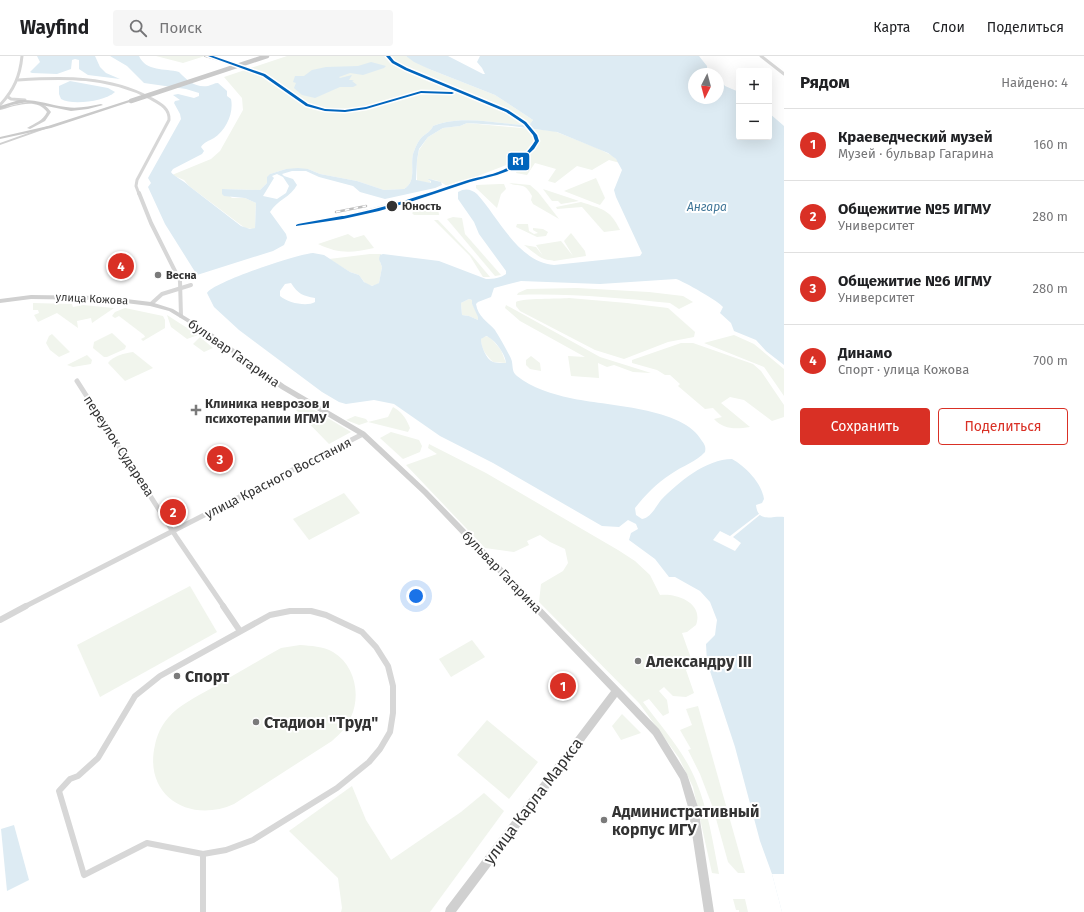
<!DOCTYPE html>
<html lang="ru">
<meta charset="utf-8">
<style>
body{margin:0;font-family:"Fira Sans",sans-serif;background:#f6f6f6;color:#202124}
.controls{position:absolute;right:12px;top:12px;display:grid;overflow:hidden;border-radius:4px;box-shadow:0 4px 16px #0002}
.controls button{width:36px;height:36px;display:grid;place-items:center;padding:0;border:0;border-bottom:1px solid #e0e0e0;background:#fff;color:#202124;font:20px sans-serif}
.compass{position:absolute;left:688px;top:12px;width:36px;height:36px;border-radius:50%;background:#fff;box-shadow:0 4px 16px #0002;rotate:186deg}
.you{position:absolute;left:416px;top:540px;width:14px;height:14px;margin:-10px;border:3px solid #fff;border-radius:50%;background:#1a73e8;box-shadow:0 0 0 6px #1a73e833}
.badge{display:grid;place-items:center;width:26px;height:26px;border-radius:50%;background:#d93025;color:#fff;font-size:13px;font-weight:700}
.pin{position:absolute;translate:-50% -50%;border:2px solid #fff;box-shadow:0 1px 4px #0006}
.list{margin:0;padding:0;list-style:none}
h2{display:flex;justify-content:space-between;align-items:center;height:52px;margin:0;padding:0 16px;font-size:17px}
h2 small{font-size:13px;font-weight:400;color:#757577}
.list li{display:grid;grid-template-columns:26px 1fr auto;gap:12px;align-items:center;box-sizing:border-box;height:72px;padding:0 16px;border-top:1px solid #e0e0e0}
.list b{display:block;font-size:15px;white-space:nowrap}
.list p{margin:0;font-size:13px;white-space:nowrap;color:#757577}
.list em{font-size:13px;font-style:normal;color:#757577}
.actions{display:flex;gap:8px;padding:12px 16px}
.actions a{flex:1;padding:9px 0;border:1px solid #d93025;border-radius:4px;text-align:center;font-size:14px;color:#d93025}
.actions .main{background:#d93025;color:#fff}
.icon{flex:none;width:22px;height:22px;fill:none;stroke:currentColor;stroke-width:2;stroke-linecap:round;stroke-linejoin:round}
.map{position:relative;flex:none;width:784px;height:856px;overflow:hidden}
header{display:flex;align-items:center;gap:24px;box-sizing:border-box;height:56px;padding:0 20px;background:#fff;border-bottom:1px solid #e0e0e0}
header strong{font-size:19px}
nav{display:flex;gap:22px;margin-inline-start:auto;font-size:14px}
.search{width:280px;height:36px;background:#f6f6f6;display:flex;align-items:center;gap:10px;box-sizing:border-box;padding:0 14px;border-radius:4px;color:#757577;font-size:15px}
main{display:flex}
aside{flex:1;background:#fff}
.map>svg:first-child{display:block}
.green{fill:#f1f5ed}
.water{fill:#ddebf3;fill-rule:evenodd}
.pier{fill:#fff}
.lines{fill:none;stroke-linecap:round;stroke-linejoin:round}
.street-far3{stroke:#d7d7d7;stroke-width:3}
.street-far2{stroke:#d7d7d7;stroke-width:4}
.street-far1{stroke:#d7d7d7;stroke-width:5}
.street{stroke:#d7d7d7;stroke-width:6}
.secondary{fill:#d0d0d0;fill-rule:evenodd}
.primary{fill:#cacaca;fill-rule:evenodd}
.rail-far1-casing{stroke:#bebebe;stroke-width:2}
.rail-casing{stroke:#bebebe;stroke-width:2.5}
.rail-far1{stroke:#fff;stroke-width:1;stroke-dasharray:3.5;stroke-linecap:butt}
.rail{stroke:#fff;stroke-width:1.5;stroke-dasharray:4.5;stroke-linecap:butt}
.primary-bridge{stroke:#cacaca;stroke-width:4.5}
.rail-1-casing{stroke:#fff;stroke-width:3}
.rail-1{fill:#0065bd;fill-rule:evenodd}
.stop-dot{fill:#333;stroke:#fff;stroke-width:1.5}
.poi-dot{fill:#7a7a7a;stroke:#fff;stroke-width:1.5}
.labels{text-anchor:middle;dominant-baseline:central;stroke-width:4;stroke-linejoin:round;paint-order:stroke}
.far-stop-label{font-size:11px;font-weight:bold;fill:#333;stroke:#fff;text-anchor:start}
.far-poi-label{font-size:11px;font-weight:bold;fill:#333;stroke:#fff;text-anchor:start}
.far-street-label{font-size:11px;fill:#333;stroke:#fff}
.far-water-label{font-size:12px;font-style:italic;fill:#3f7597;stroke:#fff}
.street-label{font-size:13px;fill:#333;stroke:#fff}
.poi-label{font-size:13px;font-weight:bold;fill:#333;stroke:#fff;text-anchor:start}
.near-poi-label{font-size:16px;font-weight:bold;fill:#333;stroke:#fff;text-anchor:start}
.near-street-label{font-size:16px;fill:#333;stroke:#fff}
.line-badge{stroke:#fff;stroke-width:1.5}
.badge-label{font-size:11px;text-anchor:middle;font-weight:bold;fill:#fff}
</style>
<header>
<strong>Wayfind</strong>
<div class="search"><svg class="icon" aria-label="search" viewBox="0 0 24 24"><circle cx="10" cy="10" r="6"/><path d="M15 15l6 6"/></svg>Поиск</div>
<nav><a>Карта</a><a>Слои</a><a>Поделиться</a></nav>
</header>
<main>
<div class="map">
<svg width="784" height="856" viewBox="0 0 784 856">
<rect width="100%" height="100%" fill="#fff"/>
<g class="green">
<polygon points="156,0 205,0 183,7"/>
<path d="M287 0H406L429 13 495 39 533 64 530 68 526 69C495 68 463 58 433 70 431 75 427 77 422 81 418 85 415 92 413 98 410 110 417 125 404 133L384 134 357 125 320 118 308 113H286L270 118 267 127 260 134 222 133 232 142H245L256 147 255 172 253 173 245 172 189 130 184 124 172 119 211 103 220 95 243 54 242 42 224 21Z"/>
<path d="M467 67 554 75 597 92 613 100 620 107 609 104 592 114 577 110 555 127 548 125 556 113 535 107 527 119 516 117 518 111 509 108 470 123 457 126 447 130C441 126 436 123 428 124L431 126 430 127 417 125V104L419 94 428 81 443 72 460 70Z"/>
<polygon points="596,122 605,142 600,149 564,135"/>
<path d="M509 127 530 129 538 136 559 163 533 148 531 144 532 140C524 125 520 132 509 127Z"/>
<polygon points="500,128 504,128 506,133 501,138 497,152 476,132 476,129"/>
<polygon points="543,133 579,145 561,148 558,145 552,145"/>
<path d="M581 146C602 153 610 153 620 174L604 176 582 151 557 153 556 151Z"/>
<polygon points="437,147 439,159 414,159 412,157 418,152"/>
<polygon points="453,161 462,162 465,178 501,219 495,220 447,163"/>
<polygon points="434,164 438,164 474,202 490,221 483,221 470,200"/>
<polygon points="517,168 528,168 529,175 534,178 538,177 533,174 533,172 543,173 548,176 546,180 537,181 516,171"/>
<path d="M571 177 585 195 586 200 554 205C552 204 550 204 548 204 540 203 531 194 524 189L536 191 543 200 536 189 561 185 573 200 564 185Z"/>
<path d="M348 178 354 182 364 179 374 192C351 197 339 198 318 188Z"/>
<path d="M370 198H381L380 206 382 211 379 227C369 234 364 226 359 219L350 216 329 203Z"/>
<path d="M577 232 649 236 683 240 693 246 679 253 670 247C619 242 568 237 517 239L518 237 527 233Z"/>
<path d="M569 242 627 247 668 252 695 276 694 281 668 286 624 303 595 294 520 255 516 250V246C522 242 559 243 569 242Z"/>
<polygon points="469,243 472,244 472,248 479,261 478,264 469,260 462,259 461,247"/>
<polygon points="33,247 72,248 73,251 83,249 114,252 92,267 91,262 77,265 78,272 57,257 38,266 34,259 39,257 38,254 33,254"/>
<polygon points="506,249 600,301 651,317 633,316 614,309 607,311 598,307 599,322 571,320 568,300 585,301 520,265 505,252"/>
<polygon points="125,252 163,260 165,264 165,272 143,285 141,283 145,281 144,279 119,260 115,262 112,260 115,256"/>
<polygon points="167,259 198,279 187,283 171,271"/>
<polygon points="112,277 126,290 125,293 107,301 104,301 93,292 94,286"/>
<polygon points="52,278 70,296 59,301 50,294 46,287 49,280"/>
<polygon points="734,279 754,288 784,313 784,340 764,311 704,287"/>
<path d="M484 280 490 281 501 294 506 307 493 306C486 299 481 293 481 283Z"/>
<polygon points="200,281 213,292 204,296 193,288"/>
<path d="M681 287H693L753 308 761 315 784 349V361L772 365 744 344 730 341 721 347 750 371C736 373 724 374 714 363L722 361 713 352 705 353 678 330 680 328 670 319H665L657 314 632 307V304Z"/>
<path d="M133 296 153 312 125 325 108 307C113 300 125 297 133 296Z"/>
<polygon points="87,299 92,304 91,308 73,311 67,309"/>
<polygon points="531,300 540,307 541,315 530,313 526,309 526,304"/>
<polygon points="306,349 351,376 329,388 296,354"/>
<path d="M393 351C402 356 406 362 410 372L408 376 368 366 359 369 346 364 355 360 366 363 368 366 388 361Z"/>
<polygon points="391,376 419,384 422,390 420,396 403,403 380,382"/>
<path d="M429 388 486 417 618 494 635 505 650 519 660 539C677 537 704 547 696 569L687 576 682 577 693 608 686 614 694 637 686 641 673 640 664 631 659 635 667 644 669 657 663 660 649 643 643 646C661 670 685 697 696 725 708 754 713 787 719 818L712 817 693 731 679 702 639 647 539 546 541 528 563 515 568 507 565 493 550 486 540 479 527 485 529 489 514 496 485 492 406 409 437 398 428 392Z"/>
<polygon points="344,437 360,457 309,484 293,463"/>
<polygon points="190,530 217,576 100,641 77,589"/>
<polygon points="472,584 485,601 451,621 439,603"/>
<path d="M300 589C311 590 323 590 333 596 355 609 361 639 351 661 347 671 340 678 332 685L234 748C190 768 143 740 155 689 157 679 161 670 168 662 179 649 196 641 210 633 234 619 258 605 281 592Z"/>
<polygon points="698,650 745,817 738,817 728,806 713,752 700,718 688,694 691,693 680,674 692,669 686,653"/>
<polygon points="622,658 641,677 621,684 612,670"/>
<polygon points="487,664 538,706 509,743 457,699"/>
<polygon points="352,730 366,764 391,804 461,756 484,737 504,755 430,856 341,856 342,852 338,822 289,775"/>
<polygon points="733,843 745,843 748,856 739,856 739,854 736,854"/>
</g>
<g class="water">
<polygon points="37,0 95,0 100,11 106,17 120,23 88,19 79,13 79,4 75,3 72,4 71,13 57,18 32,17 30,16 40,6"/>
<path d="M110 0H139C146 16 165 12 179 16 187 24 195 32 208 30 212 29 214 27 218 27L227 35V40L231 43C234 57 226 74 214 82 209 85 204 86 201 91L204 95 202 98 173 113 171 116C173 120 183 124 189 130L241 170 250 173 255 172 256 147 245 142 224 140 222 138V133L260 134 267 127V121L270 118 286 113 298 112 308 113 320 118 357 125 384 134 404 133C417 125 410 110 413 98 415 92 418 85 422 81 427 77 431 75 433 70 463 58 495 68 526 69L530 68 533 64 495 39 429 13 414 6 406 0H448L483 18H485L482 12 477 6 480 0H699L707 10V14L714 18H694V42H718V21L725 30 739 36V81H769V57L784 70V309L766 295 756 284 734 275 731 267 720 257 723 251C720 246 683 225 676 223L600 228 521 225 494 232 491 241 478 246 476 248C478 261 487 265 495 274 498 279 512 302 512 306 513 312 512 316 517 320 532 332 552 338 570 342 605 350 684 351 702 385 705 389 706 391 705 396 696 406 682 410 671 418 657 427 645 439 635 452L636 459 642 463C651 462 656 450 661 444 679 426 706 403 732 403 745 410 762 427 764 443L762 447 756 449C758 468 773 459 784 461V856H782L772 818 760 785 735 691 707 606 706 588 715 579 716 571 717 564 710 546 700 535 691 530 675 521H669L655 503 629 484 631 477 638 473 636 468 628 464 619 471 602 470 493 407 440 380 394 348 374 344 346 348 339 346 322 336 239 274 214 251 207 237C213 226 298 198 313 197L324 199 350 216 359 219 364 226 372 230 379 227 382 211 379 203 380 199 383 198 439 205 486 223C493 223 501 222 506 218V215L479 178 474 166 458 143V136C465 132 471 133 477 138 499 162 518 206 554 209L640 200 642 197 616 141 614 134 622 114 616 103 608 97 557 76 512 70 467 67 460 70 443 72 428 81 419 93 417 104 416 124 431 127V125L428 124 429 123 441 126 442 129 435 132 385 143 360 136 353 130 319 121 306 115H292L282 118 284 120 293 123 297 129C291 141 277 144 270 156L286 178 287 182 284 189 273 195 197 219 165 168 148 131 151 127 148 122 181 63 180 58 174 47 175 45 180 44 173 39 178 38 194 42 199 40V37L186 33 144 27 127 10ZM277 118 283 121 289 130 286 137 277 143 263 140 274 122 272 120ZM291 227C298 238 303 240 315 242V246C307 251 288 247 280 240V235L285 228ZM469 243 472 244V248L478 261V264L469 260 462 259 461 247ZM486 280C494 282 506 299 506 307 503 307 496 307 493 306 486 303 481 290 481 283Z"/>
<polygon points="371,6 386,10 384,12 363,19 350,17 339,21 340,22 352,19 349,24 354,24 352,25 357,29 353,31 340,31 315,42 302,39 294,32 296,27 293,26 295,20 304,20 312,14 326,11 358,10"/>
<path d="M70 25 108 32 115 36C105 45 73 50 61 43L59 38V30Z"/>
<polygon points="14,769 29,824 7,835 1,773"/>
</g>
<g class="pier">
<polygon points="760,457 761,458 733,481 741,487 735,495 713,484 720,475 730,480"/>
<polygon points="772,818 784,818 784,856 782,856"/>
</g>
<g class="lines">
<g class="street-far3">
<polyline points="761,0 784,18"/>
<path d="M18 24C64 21 109 20 150 42 159 47 170 52 169 64L137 124 136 130 139 138"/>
<polyline points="8,41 11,43 25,44"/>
<path d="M0 49C14 34 20 20 22 0"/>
</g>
<g class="street-far2">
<polyline points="139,137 151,167 180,225 181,260"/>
<polyline points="151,248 162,238 191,229"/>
</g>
<g class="street-far1">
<polyline points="77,325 177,482 224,551"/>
<polyline points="24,551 363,378"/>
</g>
<g class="street">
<polyline points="223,550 240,575"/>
<polygon points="290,555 311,555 326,559 362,576 376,591 388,610 393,630 393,657 390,676 380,693 369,706 337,732 253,784 226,794 203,798 147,787 84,819 59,735 70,723 78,720 98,702 135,640 160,620 270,559"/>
<polyline points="0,564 26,550"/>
<polyline points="203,798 203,856"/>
</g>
<g class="secondary">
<path d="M27 46C38 46 44 46 51 56L45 65 30 73 27 72C35 67 43 65 47 56 37 41 14 50 0 54V52Z"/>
<polygon points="48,70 51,71 0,89 0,87"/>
<polygon points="31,239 101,240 151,246 173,253 209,275 285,329 365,376 427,434 659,673 687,718 698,751 714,856 704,856 688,751 680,723 653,679 617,641 456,856 445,856 446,852 611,635 423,438 361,380 281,333 205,277 169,255 150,250 101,244 31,243 0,247 0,243"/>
</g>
<g class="primary">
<path d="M19 44C36 43 50 49 66 51 78 53 90 50 101 48L103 49 88 53 71 55 27 46 12 49 0 53V50Z"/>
<polygon points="129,44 133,45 51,72 0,83 0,81 48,70"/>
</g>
<g class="rail-far1-casing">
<g id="rail-far1">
<polyline points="205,0 226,6"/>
<polyline points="431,138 435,137"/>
</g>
</g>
<g class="rail-casing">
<g id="rail">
<polyline points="336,156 366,150"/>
<polyline points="298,169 344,161 435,137"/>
</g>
</g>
<use href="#rail-far1" class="rail-far1"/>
<use href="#rail" class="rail"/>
<polyline class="primary-bridge" points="131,45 267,0"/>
<g class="rail-1-casing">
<g id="rail-1">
<polygon points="208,0 213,0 265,18 308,48 325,53 345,54 366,51 421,35 452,36 454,37 452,38 421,37 366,53 345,56 325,55 306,50 263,20"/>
<path d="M386 0H390L394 5 407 12 508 54 526 66 537 79 539 85 534 93 520 106 508 115 497 119 470 126 413 145 379 155 343 163 296 170V169L298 168 342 160H344C384 152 423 139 462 126 476 121 490 120 503 114 515 108 528 97 535 85L533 79 524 68 506 56 405 14 392 7Z"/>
</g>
</g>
<use href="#rail-1" class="rail-1"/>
</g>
<circle class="stop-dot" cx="392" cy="150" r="6"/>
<g class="poi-dot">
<circle cx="158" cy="219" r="4"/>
<path d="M194 348h4v4h4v4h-4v4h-4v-4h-4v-4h4z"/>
<circle cx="638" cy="605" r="4"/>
<circle cx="177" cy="620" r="4"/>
<circle cx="256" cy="666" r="4"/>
<circle cx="604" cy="764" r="4"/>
</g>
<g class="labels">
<g class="far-stop-label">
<text x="402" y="150">Юность</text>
</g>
<g class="far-poi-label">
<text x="166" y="219">Весна</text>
</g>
<g class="far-street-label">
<text transform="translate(92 243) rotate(3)">улица Кожова</text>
</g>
<g class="far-water-label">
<text x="707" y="151">Ангара</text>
</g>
<g class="street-label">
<text transform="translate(234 297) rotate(35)">бульвар Гагарина</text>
<text transform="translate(119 390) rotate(57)">переулок Сударева</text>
<text transform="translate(278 422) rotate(-27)">улица Красного Восстания</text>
<text transform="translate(502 516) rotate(46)">бульвар Гагарина</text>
</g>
<g class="poi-label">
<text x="205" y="347">Клиника неврозов и<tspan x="205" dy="15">психотерапии ИГМУ</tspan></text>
</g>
<g class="near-poi-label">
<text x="646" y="605">Александру III</text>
<text x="185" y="620">Спорт</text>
<text x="264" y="666">Стадион "Труд"</text>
<text x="612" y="755">Административный<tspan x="612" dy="18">корпус ИГУ</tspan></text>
</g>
<g class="near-street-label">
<text transform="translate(533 745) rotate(-53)">улица Карла Маркса</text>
</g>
</g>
<rect class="line-badge" x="507" y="96" width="23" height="19" rx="4" fill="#0065bd"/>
<g class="badge-label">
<text x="518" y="109">R1</text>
</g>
</svg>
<div class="controls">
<button>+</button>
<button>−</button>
</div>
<svg class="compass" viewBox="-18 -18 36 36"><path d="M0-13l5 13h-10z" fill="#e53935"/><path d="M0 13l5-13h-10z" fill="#757577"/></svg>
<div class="you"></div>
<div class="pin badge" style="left:563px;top:630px">1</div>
<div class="pin badge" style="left:173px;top:456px">2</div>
<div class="pin badge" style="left:220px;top:403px">3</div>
<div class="pin badge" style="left:121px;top:210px">4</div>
</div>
<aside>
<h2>Рядом<small>Найдено: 4</small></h2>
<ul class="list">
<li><span class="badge">1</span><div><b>Краеведческий музей</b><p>Музей · бульвар Гагарина</p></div><em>160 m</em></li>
<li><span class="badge">2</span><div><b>Общежитие №5 ИГМУ</b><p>Университет</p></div><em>280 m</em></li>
<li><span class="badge">3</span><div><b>Общежитие №6 ИГМУ</b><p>Университет</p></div><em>280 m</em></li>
<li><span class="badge">4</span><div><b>Динамо</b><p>Спорт · улица Кожова</p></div><em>700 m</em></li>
</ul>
<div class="actions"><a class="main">Сохранить</a><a>Поделиться</a></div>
</aside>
</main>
